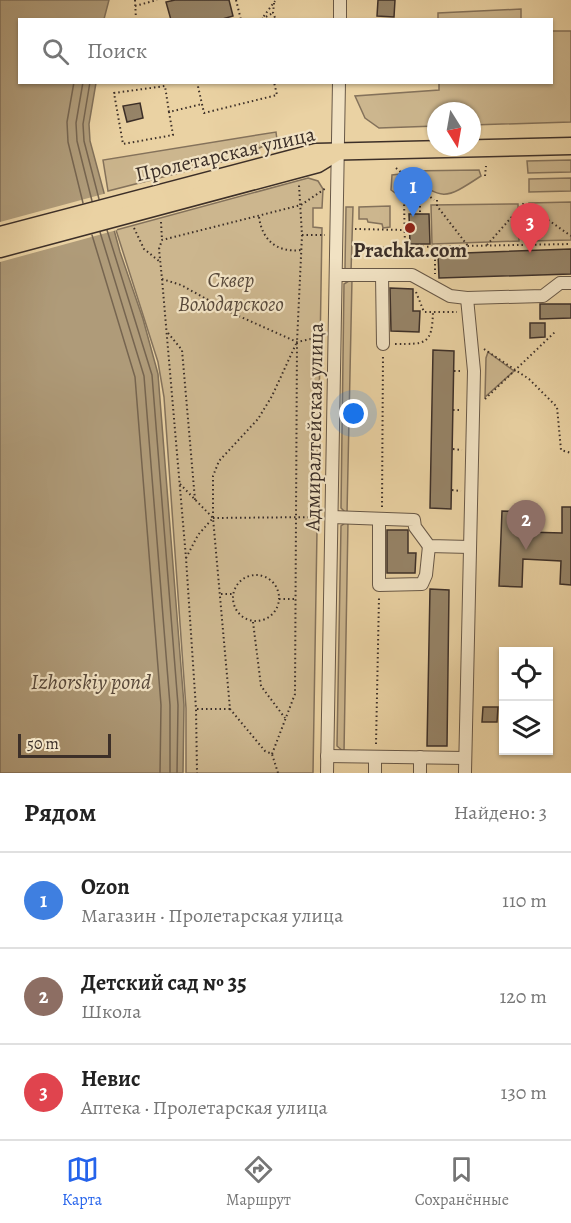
<!DOCTYPE html>
<html lang="ru">
<meta charset="utf-8">
<style>
body{margin:0;font-family:Alegreya,serif;background:#f2f2f2;color:#222}
.controls{position:absolute;right:18px;bottom:18px;display:grid;overflow:hidden;border-radius:0px;box-shadow:0 2px 4px #0004}
.controls button{width:54px;height:54px;display:grid;place-items:center;padding:0;border:0;border-bottom:2px solid #e0e0e0;background:#fff;color:#222;font:30px sans-serif}
.compass{position:absolute;left:427px;top:102px;width:54px;height:54px;border-radius:50%;background:#fff;box-shadow:0 2px 4px #0004;rotate:169deg}
.scale{position:absolute;left:18px;bottom:15px;width:93px;box-sizing:border-box;padding-left:6px;border:3px solid #3c2f28;border-top:0;font-size:16px;line-height:21px;white-space:nowrap;color:#3c2f28;-webkit-text-stroke:4px #f1e2c3;paint-order:stroke}
.you{position:absolute;left:354px;top:414px;width:21px;height:21px;margin:-15px;border:4px solid #fff;border-radius:50%;background:#1a73e8;box-shadow:0 0 0 9px #1a73e833}
.badge{display:grid;place-items:center;width:39px;height:39px;border-radius:50%;background:#2563eb;color:#fff;font-size:20px;font-weight:700}
.pin{position:absolute;translate:-50% -50px;filter:drop-shadow(0 2px 3px #0008)}
.pin::after{content:'';position:absolute;top:32px;width:21px;height:18px;background:inherit;clip-path:polygon(0 0,100% 0,50% 100%)}
.list{margin:0;padding:0;list-style:none}
h2{display:flex;justify-content:space-between;align-items:center;height:78px;margin:0;padding:0 24px;font-size:26px}
h2 small{font-size:20px;font-weight:400;color:#767676}
.list li{display:grid;grid-template-columns:39px 1fr auto;gap:18px;align-items:center;box-sizing:border-box;height:96px;padding:0 24px;border-top:2px solid #e0e0e0}
.list b{display:block;font-size:22px;white-space:nowrap}
.list p{margin:0;font-size:20px;white-space:nowrap;color:#767676}
.list em{font-size:20px;font-style:normal;color:#767676}
.icon{flex:none;width:33px;height:33px;fill:none;stroke:currentColor;stroke-width:2;stroke-linecap:round;stroke-linejoin:round}
.map{position:relative;flex:none;width:571px;height:773px;overflow:hidden}
.search{position:absolute;background:#fff;box-shadow:0 2px 4px #0004;left:18px;right:18px;top:18px;height:66px;display:flex;align-items:center;gap:15px;box-sizing:border-box;padding:0 21px;border-radius:0px;color:#767676;font-size:22px}
.sheet{height:366px;background:#fff}
nav{display:flex;justify-content:space-around;align-items:center;box-sizing:border-box;height:84px;border-top:2px solid #e0e0e0;background:#fff;font-size:16px;color:#767676}
nav a{display:grid;justify-items:center;gap:3px}
nav .on{color:#2563eb}
.map>svg:first-child{display:block}
.green{fill:#ccb68e;stroke:#84725b;stroke-width:1.5}
.water{fill:#af9b79;stroke:#817059;stroke-width:1.5}
.pier{fill:#ead2a3}
.lines{fill:none;stroke-linecap:round;stroke-linejoin:round}
.shore{stroke:#766550;stroke-width:1.5}
.building{fill:#968468;stroke:#3c2f28;stroke-width:1.5}
.minor-casing{stroke:#685847;stroke-width:14}
.major-casing{stroke:#3c2f28;stroke-width:19}
.path{stroke:#3c2f28;stroke-width:2;stroke-dasharray:1.5 3;stroke-linecap:butt}
.minor{stroke:#f1e2c3;stroke-width:12}
.major{stroke:#ead2a3;stroke-width:16}
.poi-dot{fill:#8f2418;stroke:#f1e2c3;stroke-width:2}
.labels{text-anchor:middle;dominant-baseline:central;stroke-width:4.5;stroke-linejoin:round;paint-order:stroke}
.street-label{font-size:21px;fill:#3c2f28;stroke:#f1e2c3}
.poi-label{font-size:21px;font-weight:bold;fill:#3c2f28;stroke:#f1e2c3}
.park-label{font-size:21px;font-style:italic;fill:#594a3c;stroke:#f1e2c3}
.water-label{font-size:22px;font-style:italic;fill:#594a3c;stroke:#f1e2c3}
</style>
<div class="map">
<svg width="571" height="773" viewBox="0 0 571 773">
<rect width="100%" height="100%" fill="#ead2a3"/>
<filter id="stains"><feTurbulence type="fractalNoise" baseFrequency=".00333" numOctaves="4"/><feColorMatrix values="0 0 0 0 .2 0 0 0 0 .09 0 0 0 0 .02 0 0 0 .5 -.17"/></filter>
<radialGradient id="worn" r=".72"><stop offset=".6" stop-color="#630" stop-opacity="0"/><stop offset="1" stop-color="#630" stop-opacity=".3"/></radialGradient>
<g class="green">
<polygon points="521,9 521,19 438,19 438,13"/>
<polygon points="552,31 571,31 571,122 472,125 472,111 436,111 436,126 379,128 365,118 355,96 439,90 439,83 552,82"/>
<polygon points="276,132 277,140 237,158 108,191 103,160"/>
<polygon points="571,160 571,172 528,173 527,161"/>
<path d="M479 170 481 176C443 201 443 200 407 174V171Z"/>
<polygon points="400,174 423,194 398,195 391,190 392,175"/>
<polygon points="308,178 318,181 323,189 322,208 313,208 313,227 322,228 313,773 186,773 186,708 164,397 158,362 116,230"/>
<polygon points="571,178 571,191 529,192 529,179"/>
<polygon points="571,202 571,240 529,241 529,203"/>
<polygon points="518,204 519,241 432,244 431,205"/>
<polygon points="390,206 390,227 383,228 382,224 368,222 367,219 359,219 359,207"/>
<polygon points="346,207 353,207 351,272 345,268"/>
<polygon points="352,279 347,514 341,508 344,284"/>
<polygon points="488,352 514,371 485,397 486,358"/>
<polygon points="348,521 344,752 337,746 341,526"/>
</g>
<polygon class="water" points="0,0 109,0 104,19 20,20 20,82 96,83 89,124 90,141 120,252 143,319 158,374 184,705 183,773 0,773"/>
<polygon class="pier" points="107,193 117,230 0,262 0,222"/>
<g class="lines">
<g class="shore">
<polyline points="74,82 67,122 68,142 83,203"/>
<polyline points="83,82 76,123 77,141 92,201"/>
<polyline points="90,82 83,124 84,141 99,199"/>
<polyline points="107,230 152,375 178,705 177,773"/>
<polyline points="100,232 144,376 170,705 170,773"/>
<polyline points="92,235 135,377 161,705 160,773"/>
</g>
</g>
<g class="building">
<polygon points="175,0 229,0 233,16 219,20 171,20 166,2"/>
<polygon points="378,0 395,0 394,17 377,16"/>
<polygon points="140,103 143,118 127,122 123,106"/>
<polygon points="409,214 429,214 430,244 410,244"/>
<polygon points="571,249 571,274 439,278 438,254"/>
<polygon points="390,288 413,289 413,311 420,311 419,332 391,331"/>
<polygon points="540,304 571,304 571,318 540,319"/>
<polygon points="530,323 545,323 545,337 530,338"/>
<polygon points="433,350 454,351 451,509 430,508"/>
<polygon points="562,507 571,507 571,585 560,584 561,561 523,559 522,587 499,586 502,511 527,512 527,532 562,533"/>
<polygon points="387,530 408,530 408,553 416,553 415,573 387,573"/>
<polygon points="430,589 449,590 447,746 427,746"/>
<polygon points="483,707 498,707 497,722 482,722"/>
</g>
<g class="lines">
<g class="minor-casing">
<g id="minor">
<polyline points="340,20 340,0"/>
<polyline points="336,275 412,275 450,296 467,298 543,296 560,283 571,283"/>
<polyline points="382,275 383,344"/>
<polyline points="332,517 414,520 415,527 429,546 470,547"/>
<polyline points="379,519 379,585 422,584 426,575 429,546"/>
<polyline points="327,756 465,758"/>
<polyline points="465,772 474,371 467,298"/>
<polyline points="327,773 339,82"/>
<polyline points="375,773 375,757"/>
<polyline points="420,773 420,757"/>
</g>
</g>
<g class="major-casing">
<g id="major">
<polyline points="0,235 316,152 571,146"/>
<polyline points="0,249 318,164 336,153"/>
</g>
</g>
<g class="path">
<polyline points="135,0 136,20"/>
<polyline points="236,0 241,20"/>
<polyline points="274,3 273,13 276,20"/>
<polyline points="135,6 157,0"/>
<polyline points="262,19 273,13"/>
<polyline points="261,20 275,1"/>
<polyline points="197,82 204,113 277,95 274,82"/>
<polyline points="169,112 165,86 114,93 123,144 173,135 169,112 202,104"/>
<polyline points="396,168 434,200"/>
<polyline points="485,176 486,166"/>
<polyline points="404,200 405,247"/>
<polyline points="437,200 437,206 468,246"/>
<polyline points="420,212 420,200"/>
<path d="M259 217C262 240 277 253 301 250"/>
<polyline points="161,222 162,240"/>
<polyline points="134,228 144,249 159,261"/>
<polyline points="355,229 405,230"/>
<polyline points="302,235 325,235"/>
<polyline points="487,245 524,203 571,236"/>
<polyline points="435,246 435,274"/>
<polyline points="355,248 571,244"/>
<polyline points="162,279 186,558 196,709 197,773"/>
<polyline points="416,292 424,312 457,312"/>
<polyline points="168,333 182,350 195,500"/>
<polyline points="324,336 297,342 232,313 181,285 162,279 159,249 162,240 301,205 326,188"/>
<path d="M395 344C426 344 432 345 433 312"/>
<polyline points="484,349 529,379 557,407 561,450 571,453"/>
<polyline points="454,371 463,371"/>
<polyline points="485,399 556,331"/>
<polyline points="453,410 462,410"/>
<polyline points="453,449 462,450"/>
<polyline points="180,484 213,518 198,535 186,558"/>
<polyline points="452,490 461,491"/>
<polyline points="382,507 383,354"/>
<polyline points="213,518 321,517"/>
<circle cx="256" cy="598" r="23"/>
<polyline points="221,594 233,594"/>
<polyline points="279,599 295,599"/>
<polyline points="253,622 261,686 285,718"/>
<polyline points="197,709 230,709"/>
<polyline points="376,744 379,597"/>
<polyline points="272,754 295,694 297,342 302,235 299,185"/>
<polyline points="278,773 272,754 265,751 230,709 213,518 213,476 219,461 258,419 272,396 296,344"/>
</g>
<use href="#minor" class="minor"/>
<use href="#major" class="major"/>
</g>
<circle class="poi-dot" cx="410" cy="228" r="6"/>
<g class="labels">
<g class="street-label">
<text transform="translate(225 154) rotate(-13)">Пролетарская улица</text>
<text transform="translate(314 427) rotate(-89)">Адмиралтейская улица</text>
</g>
<g class="poi-label">
<text x="410" y="250">Prachka.com</text>
</g>
<g class="park-label">
<text x="231" y="280">Сквер<tspan x="231" dy="24">Володарского</tspan></text>
</g>
<g class="water-label">
<text x="91" y="682">Izhorskiy pond</text>
</g>
</g>
<rect width="100%" height="100%" filter="url(#stains)"/>
<rect width="100%" height="100%" fill="url(#worn)"/>
</svg>
<div class="controls">
<button><svg class="icon" aria-label="locate" viewBox="0 0 24 24"><circle cx="12" cy="12" r="6"/><path d="M12 2v4M12 18v4M2 12h4M18 12h4"/></svg></button>
<button><svg class="icon" aria-label="layers" viewBox="0 0 24 24"><path d="M12 4l9 5-9 5-9-5zM3 14l9 5 9-5"/></svg></button>
</div>
<svg class="compass" viewBox="-18 -18 36 36"><path d="M0-13l5 13h-10z" fill="#e53935"/><path d="M0 13l5-13h-10z" fill="#767676"/></svg>
<div class="scale">50 m</div>
<div class="you"></div>
<div class="pin badge" style="left:413px;top:217px;background:#3f7fe0">1</div>
<div class="pin badge" style="left:526px;top:550px;background:#8d6e63">2</div>
<div class="pin badge" style="left:530px;top:253px;background:#e0444e">3</div>
<div class="search"><svg class="icon" aria-label="search" viewBox="0 0 24 24"><circle cx="10" cy="10" r="6"/><path d="M15 15l6 6"/></svg>Поиск</div>
</div>
<section class="sheet">
<h2>Рядом<small>Найдено: 3</small></h2>
<ul class="list">
<li><span class="badge" style="background:#3f7fe0">1</span><div><b>Ozon</b><p>Магазин · Пролетарская улица</p></div><em>110 m</em></li>
<li><span class="badge" style="background:#8d6e63">2</span><div><b>Детский сад № 35</b><p>Школа</p></div><em>120 m</em></li>
<li><span class="badge" style="background:#e0444e">3</span><div><b>Невис</b><p>Аптека · Пролетарская улица</p></div><em>130 m</em></li>
</ul>
</section>
<nav>
<a class="on"><svg class="icon" aria-label="map" viewBox="0 0 24 24"><path d="M3 6l6-2 6 2 6-2v14l-6 2-6-2-6 2zM9 4v14M15 6v14"/></svg>Карта</a>
<a><svg class="icon" aria-label="directions" viewBox="0 0 24 24"><path d="M12 3l9 9-9 9-9-9zM9 14v-3h6M13 9l2 2-2 2"/></svg>Маршрут</a>
<a><svg class="icon" aria-label="saved" viewBox="0 0 24 24"><path d="M7 4h10v16l-5-4-5 4z"/></svg>Сохранённые</a>
</nav>
